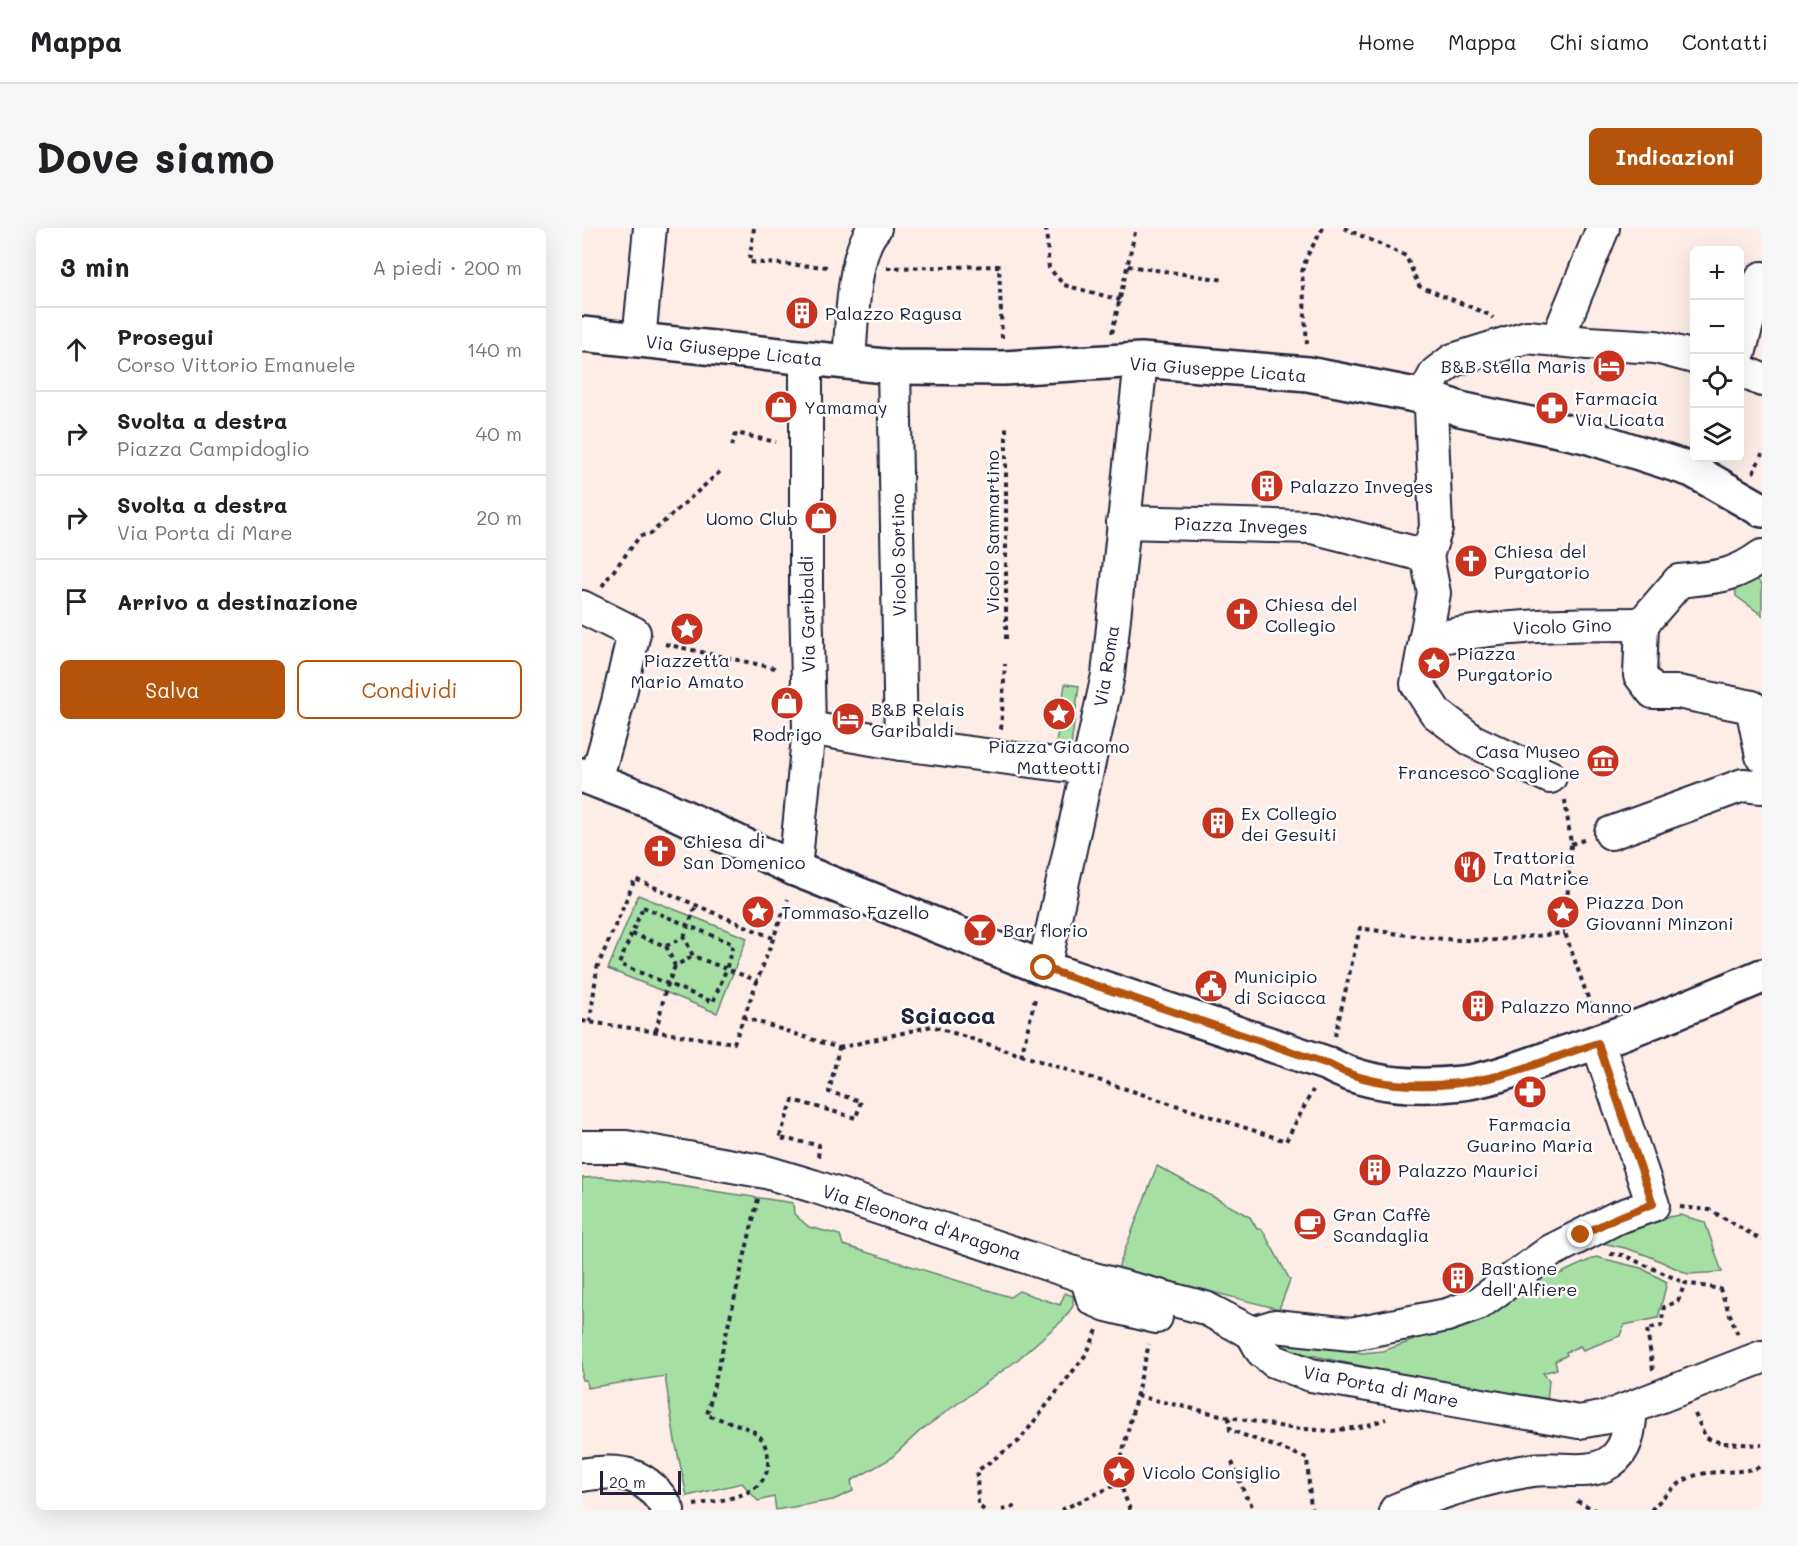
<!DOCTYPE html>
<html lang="it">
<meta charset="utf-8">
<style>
body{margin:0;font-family:Mali,sans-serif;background:#f6f6f6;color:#202124}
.controls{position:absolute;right:18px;top:18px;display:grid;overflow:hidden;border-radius:9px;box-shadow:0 6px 24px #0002}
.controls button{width:54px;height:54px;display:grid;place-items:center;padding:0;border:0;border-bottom:2px solid #e0e0e0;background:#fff;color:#202124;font:30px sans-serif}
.scale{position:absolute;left:18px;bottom:15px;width:81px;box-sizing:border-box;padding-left:6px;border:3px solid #22223b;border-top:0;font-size:16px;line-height:21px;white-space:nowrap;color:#22223b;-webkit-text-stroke:4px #fff;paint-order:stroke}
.stop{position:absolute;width:18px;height:18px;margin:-14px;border:4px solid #b45309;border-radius:50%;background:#fff}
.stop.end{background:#b45309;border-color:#fff;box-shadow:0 2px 6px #0008}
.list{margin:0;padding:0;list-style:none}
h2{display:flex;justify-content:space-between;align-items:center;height:78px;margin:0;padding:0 24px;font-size:26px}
h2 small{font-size:20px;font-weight:400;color:#757577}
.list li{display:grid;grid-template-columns:39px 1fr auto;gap:18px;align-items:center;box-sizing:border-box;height:84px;padding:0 24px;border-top:2px solid #e0e0e0}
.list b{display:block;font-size:22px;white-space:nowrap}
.list p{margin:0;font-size:20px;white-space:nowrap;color:#757577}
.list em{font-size:20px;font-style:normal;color:#757577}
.actions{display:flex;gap:12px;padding:18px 24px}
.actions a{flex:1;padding:14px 0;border:2px solid #b45309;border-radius:9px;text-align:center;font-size:21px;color:#b45309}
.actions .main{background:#b45309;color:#fff}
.icon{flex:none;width:33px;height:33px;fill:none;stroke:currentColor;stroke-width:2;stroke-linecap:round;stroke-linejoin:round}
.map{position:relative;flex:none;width:1180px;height:1282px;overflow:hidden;border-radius:9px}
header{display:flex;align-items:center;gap:36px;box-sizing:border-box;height:84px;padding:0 30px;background:#fff;border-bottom:2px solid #e0e0e0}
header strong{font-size:28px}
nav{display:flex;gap:33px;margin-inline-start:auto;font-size:21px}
.intro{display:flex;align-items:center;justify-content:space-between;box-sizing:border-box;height:144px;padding:0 36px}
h1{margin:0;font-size:42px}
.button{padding:15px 27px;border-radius:9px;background:#b45309;color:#fff;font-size:21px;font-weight:700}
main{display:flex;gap:36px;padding:0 36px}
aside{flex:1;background:#fff;border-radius:9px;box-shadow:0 6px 24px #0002}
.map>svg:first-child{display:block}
.green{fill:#a6dfa4;stroke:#648070;stroke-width:1.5}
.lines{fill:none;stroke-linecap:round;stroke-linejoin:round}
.street-casing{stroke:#22223b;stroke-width:36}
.secondary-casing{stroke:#22223b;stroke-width:38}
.path{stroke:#22223b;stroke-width:4;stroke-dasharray:4.5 4.5;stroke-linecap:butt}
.street{stroke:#fff;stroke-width:32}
.secondary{stroke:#fff;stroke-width:33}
.route{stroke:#b45309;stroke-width:8}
.labels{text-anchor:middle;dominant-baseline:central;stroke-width:5;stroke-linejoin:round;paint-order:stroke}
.poi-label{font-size:18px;fill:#22223b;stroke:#fff;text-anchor:start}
.street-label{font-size:18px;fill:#22223b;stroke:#fff}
.district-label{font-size:24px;font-weight:bold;fill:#22223b;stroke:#fff}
</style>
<header>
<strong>Mappa</strong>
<nav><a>Home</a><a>Mappa</a><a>Chi siamo</a><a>Contatti</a></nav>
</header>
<div class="intro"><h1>Dove siamo</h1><a class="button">Indicazioni</a></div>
<main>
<aside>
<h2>3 min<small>A piedi · 200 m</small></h2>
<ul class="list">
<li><svg class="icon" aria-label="ahead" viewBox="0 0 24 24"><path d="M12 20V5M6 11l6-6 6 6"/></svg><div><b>Prosegui</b><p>Corso Vittorio Emanuele</p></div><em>140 m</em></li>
<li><svg class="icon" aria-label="right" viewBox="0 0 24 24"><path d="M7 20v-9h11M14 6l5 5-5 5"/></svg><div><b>Svolta a destra</b><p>Piazza Campidoglio</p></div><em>40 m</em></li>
<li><svg class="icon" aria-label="right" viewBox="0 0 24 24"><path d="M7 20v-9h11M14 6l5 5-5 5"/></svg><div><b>Svolta a destra</b><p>Via Porta di Mare</p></div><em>20 m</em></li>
<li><svg class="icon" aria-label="arrive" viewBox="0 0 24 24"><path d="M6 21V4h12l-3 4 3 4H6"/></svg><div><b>Arrivo a destinazione</b></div></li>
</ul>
<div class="actions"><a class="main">Salva</a><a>Condividi</a></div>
</aside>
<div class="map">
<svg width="1180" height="1282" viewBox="0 0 1180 1282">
<rect width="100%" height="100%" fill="#fdede6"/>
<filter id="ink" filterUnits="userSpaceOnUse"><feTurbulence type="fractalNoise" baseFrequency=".0167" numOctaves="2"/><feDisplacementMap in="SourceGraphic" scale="12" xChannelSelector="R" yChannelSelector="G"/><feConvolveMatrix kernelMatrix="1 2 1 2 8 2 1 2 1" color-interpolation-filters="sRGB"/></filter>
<g filter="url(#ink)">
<g class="green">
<polygon points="1167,346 1180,356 1180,387 1154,368 1152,350"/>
<polygon points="483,456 497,458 488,525 473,522"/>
<polygon points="56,667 165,710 135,785 26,741"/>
<polygon points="575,938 668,989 675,1001 680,1001 708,1052 697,1081 536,1040"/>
<polygon points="19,949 98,958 211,975 212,986 227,999 258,1007 261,1017 428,1069 437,1063 478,1077 483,1065 491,1068 491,1078 482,1091 434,1133 338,1203 308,1231 269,1253 271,1263 251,1272 194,1282 192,1269 176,1273 160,1255 105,1268 93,1213 83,1148 5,1160 4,1152 0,1152 0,950"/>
<polygon points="1098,987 1123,994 1140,1044 1106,1046 1067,1028 1043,1020 1020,1015 1008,1016 1070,992"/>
<polygon points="1014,1029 1059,1040 1085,1054 1076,1090 1042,1097 1038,1108 1001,1122 998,1118 984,1124 985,1127 973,1133 975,1141 961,1145 967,1152 965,1175 907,1166 701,1121 697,1118 698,1113 705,1112 780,1125 801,1123 901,1088 965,1038 973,1048"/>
</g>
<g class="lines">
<g class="street-casing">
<g id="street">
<polyline points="57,112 68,0"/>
<polyline points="975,112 1021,0"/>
<polyline points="1158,122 1175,59 1180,50"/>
<path d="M267 133C270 99 270 24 293 0"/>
<polyline points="312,139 319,516"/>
<polyline points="1158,142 1180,152"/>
<polyline points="541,294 730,299 845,328"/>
<polyline points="0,379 52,405 36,474 14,552"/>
<polyline points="1060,396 1058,447 1071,464 1096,464 1170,479 1180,528"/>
<path d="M1060 396 1097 353C1133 349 1150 350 1180 328"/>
<path d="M843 412C915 397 987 396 1060 396"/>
<polyline points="227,500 319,516 504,540"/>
<polyline points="968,549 891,513 854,485 835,456 852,365 845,328 854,300 848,156 854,145 871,132 945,109 1006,115 1074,119 1112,129"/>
<polyline points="1029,605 1161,557 1180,559"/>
<polyline points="213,641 227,500 224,365 224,130"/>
<polyline points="462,740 526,447 559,132"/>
<polyline points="0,919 44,919 184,944 231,958 504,1049 623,1080 670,1105"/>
<polyline points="504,1049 511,1071 525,1077 574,1089"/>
<polyline points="670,1105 693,1098 769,1106 865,1087 896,1076 969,1023 1034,990 1071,977 1016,815"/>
<polyline points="670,1105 680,1123 692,1133 729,1147 997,1194 1025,1189 1180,1129"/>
<path d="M0 1247C39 1240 66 1245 86 1282"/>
<path d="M814 1282C857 1264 905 1249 951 1242 976 1238 1006 1249 1028 1234 1047 1221 1047 1200 1049 1180"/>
</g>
</g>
<g class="secondary-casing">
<g id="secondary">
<polyline points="0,106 312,139 421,140 559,132 726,146 848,170 878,181 1004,208 1110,242 1180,282"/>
<path d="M0 547 70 574 213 641 462 740 746 836C786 858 835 860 880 855 910 851 938 840 967 830 1040 807 1110 778 1180 748"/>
</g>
</g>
<g class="path">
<polyline points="172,0 167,34 247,39"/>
<polyline points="464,0 467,40 482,57 538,72"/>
<polyline points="762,0 824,28 837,58 908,87 911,90"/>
<polyline points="546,38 643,52"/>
<polyline points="305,40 417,38 420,110"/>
<polyline points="530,105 554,0"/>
<polyline points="725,116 720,44 725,28 741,0"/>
<polyline points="150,218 154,205 194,214"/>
<polyline points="1171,245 1180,226"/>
<polyline points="20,358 58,308 68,306 141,241"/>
<polyline points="424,411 424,197"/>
<polyline points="83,416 197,441"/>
<polyline points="419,501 423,436"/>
<polyline points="983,572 989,616 983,705 1011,784"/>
<polyline points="989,616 1002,612"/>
<polygon points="61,679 151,716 144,742 131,774 37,736"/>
<polyline points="50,706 84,718 102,709 111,728 176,753"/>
<polyline points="102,709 114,677"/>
<polyline points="84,718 93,738 111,728"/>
<polyline points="161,789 257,820 247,864 279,873 274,890 211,872 197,910 237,917 236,931"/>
<polyline points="0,793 152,815 206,671"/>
<polyline points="8,794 15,740 53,651 191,710"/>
<polyline points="74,803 83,764 93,738"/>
<path d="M753 808 778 700C822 707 868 714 913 712 937 710 960 707 983 705"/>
<polyline points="257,820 350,798 704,913 731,862"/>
<polyline points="439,828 454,767"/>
<polyline points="1098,979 1128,982 1180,1012"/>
<polyline points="1028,1026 1041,1027 1103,1055"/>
<polyline points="1071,1142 1065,1101 1079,1098 1082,1079 1096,1073 1103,1055 1138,1061 1156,1107"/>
<polyline points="555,1168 647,1189 708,1200 750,1203 783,1198 804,1191"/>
<polyline points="1113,1186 1124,1210 1140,1215 1180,1217"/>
<polyline points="647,1189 648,1202 725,1230 729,1282"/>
<polyline points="650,1234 664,1269 667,1270 671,1282"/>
<polyline points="995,1273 1013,1282"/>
<path d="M112 1277C141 1271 189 1270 186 1229 185 1221 181 1210 174 1205 162 1197 139 1192 125 1187L176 971"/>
<polyline points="402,1282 396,1277 395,1243 437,1213 505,1125 515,1102"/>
<polyline points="420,1282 431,1279 432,1282"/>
<polyline points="479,1282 538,1255"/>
<polyline points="548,1282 538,1255 538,1235 567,1116"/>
<path d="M1069 1282C1083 1268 1098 1250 1119 1246 1139 1242 1160 1246 1180 1238"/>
<polyline points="1174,1282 1180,1279"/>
</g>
<use href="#street" class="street"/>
<use href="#secondary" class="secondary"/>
</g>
</g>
<g class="lines" filter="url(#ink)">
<path class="route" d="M462 740 746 836C793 862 855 861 907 850 944 842 980 826 1016 815L1071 976 1034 990 999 1007"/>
</g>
<defs>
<g id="building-disc" transform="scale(1.725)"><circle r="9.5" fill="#c8321e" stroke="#fff"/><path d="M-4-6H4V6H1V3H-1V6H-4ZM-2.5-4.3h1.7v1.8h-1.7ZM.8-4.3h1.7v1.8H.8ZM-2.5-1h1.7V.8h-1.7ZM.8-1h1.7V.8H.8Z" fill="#fff"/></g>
<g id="hotel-disc" transform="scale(1.725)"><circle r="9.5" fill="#c8321e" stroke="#fff"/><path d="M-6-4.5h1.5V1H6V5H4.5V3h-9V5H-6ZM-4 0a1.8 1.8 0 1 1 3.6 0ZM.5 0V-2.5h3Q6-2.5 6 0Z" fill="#fff"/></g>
<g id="shop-disc" transform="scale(1.725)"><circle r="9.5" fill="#c8321e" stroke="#fff"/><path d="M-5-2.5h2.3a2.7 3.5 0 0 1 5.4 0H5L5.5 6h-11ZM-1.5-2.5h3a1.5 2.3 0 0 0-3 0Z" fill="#fff"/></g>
<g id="pharmacy-disc" transform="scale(1.725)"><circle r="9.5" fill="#c8321e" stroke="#fff"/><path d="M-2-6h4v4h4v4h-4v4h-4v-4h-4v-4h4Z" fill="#fff"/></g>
<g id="church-disc" transform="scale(1.725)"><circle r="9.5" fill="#c8321e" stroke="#fff"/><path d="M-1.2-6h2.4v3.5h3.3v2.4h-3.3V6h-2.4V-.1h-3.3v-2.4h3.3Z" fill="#fff"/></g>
<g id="sight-disc" transform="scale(1.725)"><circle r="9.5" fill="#c8321e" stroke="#fff"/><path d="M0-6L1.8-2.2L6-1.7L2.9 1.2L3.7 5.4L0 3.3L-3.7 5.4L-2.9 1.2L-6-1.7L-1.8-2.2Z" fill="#fff"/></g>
<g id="museum-disc" transform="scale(1.725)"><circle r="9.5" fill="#c8321e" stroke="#fff"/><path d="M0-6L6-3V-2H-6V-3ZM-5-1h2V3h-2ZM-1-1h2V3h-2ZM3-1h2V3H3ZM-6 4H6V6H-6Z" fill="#fff"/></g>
<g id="restaurant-disc" transform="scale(1.725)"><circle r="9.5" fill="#c8321e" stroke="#fff"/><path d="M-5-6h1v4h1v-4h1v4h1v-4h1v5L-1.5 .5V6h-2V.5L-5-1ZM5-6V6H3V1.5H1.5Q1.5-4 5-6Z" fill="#fff"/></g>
<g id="bar-disc" transform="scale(1.725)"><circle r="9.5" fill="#c8321e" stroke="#fff"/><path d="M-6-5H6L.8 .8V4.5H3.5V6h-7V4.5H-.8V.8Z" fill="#fff"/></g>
<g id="civic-disc" transform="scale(1.725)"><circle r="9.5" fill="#c8321e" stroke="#fff"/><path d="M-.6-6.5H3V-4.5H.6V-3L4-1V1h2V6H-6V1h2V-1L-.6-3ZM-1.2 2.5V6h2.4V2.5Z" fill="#fff"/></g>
<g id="cafe-disc" transform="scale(1.725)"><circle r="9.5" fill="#c8321e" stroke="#fff"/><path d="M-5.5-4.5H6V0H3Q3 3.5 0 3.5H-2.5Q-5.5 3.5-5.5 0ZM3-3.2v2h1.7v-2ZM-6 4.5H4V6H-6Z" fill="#fff"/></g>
</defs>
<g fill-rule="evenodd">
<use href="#building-disc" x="220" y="85"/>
<use href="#hotel-disc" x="1027" y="138"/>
<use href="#shop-disc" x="199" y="179"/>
<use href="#pharmacy-disc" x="970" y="180"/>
<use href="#building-disc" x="685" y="258"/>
<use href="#shop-disc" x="239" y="290"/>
<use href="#church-disc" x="889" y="333"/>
<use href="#church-disc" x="660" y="386"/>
<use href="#sight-disc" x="105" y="401"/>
<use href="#sight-disc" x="852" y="435"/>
<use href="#shop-disc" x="205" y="475"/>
<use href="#sight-disc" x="477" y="486"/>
<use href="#hotel-disc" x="266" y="491"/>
<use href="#museum-disc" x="1021" y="533"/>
<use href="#building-disc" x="636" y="595"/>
<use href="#church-disc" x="78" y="623"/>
<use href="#restaurant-disc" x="888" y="639"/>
<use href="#sight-disc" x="176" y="684"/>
<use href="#sight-disc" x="981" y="684"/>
<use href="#bar-disc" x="398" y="702"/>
<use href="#civic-disc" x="629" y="758"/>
<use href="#building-disc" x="896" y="778"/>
<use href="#pharmacy-disc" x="948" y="864"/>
<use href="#building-disc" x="793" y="942"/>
<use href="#cafe-disc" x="728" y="996"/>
<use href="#building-disc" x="876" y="1050"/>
<use href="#sight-disc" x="537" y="1244"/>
</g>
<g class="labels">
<g class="poi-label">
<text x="243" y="85">Palazzo Ragusa</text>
<text x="1004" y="138" text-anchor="end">B&amp;B Stella Maris</text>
<text x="993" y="170">Farmacia<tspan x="993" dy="21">Via Licata</tspan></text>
<text x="222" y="179">Yamamay</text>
<text x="708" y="258">Palazzo Inveges</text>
<text x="216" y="290" text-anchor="end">Uomo Club</text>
<text x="912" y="323">Chiesa del<tspan x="912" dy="21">Purgatorio</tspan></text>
<text x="683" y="376">Chiesa del<tspan x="683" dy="21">Collegio</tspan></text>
<text x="875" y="425">Piazza<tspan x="875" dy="21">Purgatorio</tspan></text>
<text x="105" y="432" text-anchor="middle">Piazzetta<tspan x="105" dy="21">Mario Amato</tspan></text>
<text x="289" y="481">B&amp;B Relais<tspan x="289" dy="21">Garibaldi</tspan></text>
<text x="205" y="506" text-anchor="middle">Rodrigo</text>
<text x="477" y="518" text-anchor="middle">Piazza Giacomo<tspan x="477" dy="21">Matteotti</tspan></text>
<text x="998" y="523" text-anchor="end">Casa Museo<tspan x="998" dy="21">Francesco Scaglione</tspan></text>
<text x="659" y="585">Ex Collegio<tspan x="659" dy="21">dei Gesuiti</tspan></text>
<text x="101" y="613">Chiesa di<tspan x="101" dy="21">San Domenico</tspan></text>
<text x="911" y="629">Trattoria<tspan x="911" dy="21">La Matrice</tspan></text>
<text x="1004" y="674">Piazza Don<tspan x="1004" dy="21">Giovanni Minzoni</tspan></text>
<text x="199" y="684">Tommaso Fazello</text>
<text x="421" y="702">Bar florio</text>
<text x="652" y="748">Municipio<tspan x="652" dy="21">di Sciacca</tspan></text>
<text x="919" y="778">Palazzo Manno</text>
<text x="948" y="896" text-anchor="middle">Farmacia<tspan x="948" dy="21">Guarino Maria</tspan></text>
<text x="816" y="942">Palazzo Maurici</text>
<text x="751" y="986">Gran Caffè<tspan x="751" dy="21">Scandaglia</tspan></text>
<text x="899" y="1040">Bastione<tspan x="899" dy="21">dell'Alfiere</tspan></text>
<text x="560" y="1244">Vicolo Consiglio</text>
</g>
<g class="street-label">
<text transform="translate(152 122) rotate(6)">Via Giuseppe Licata</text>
<text transform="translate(636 141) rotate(4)">Via Giuseppe Licata</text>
<text transform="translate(659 297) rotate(2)">Piazza Inveges</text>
<text transform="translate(410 304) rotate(-90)">Vicolo Sammartino</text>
<text transform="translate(316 327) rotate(-91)">Vicolo Sortino</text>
<text transform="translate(225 386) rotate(-91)">Via Garibaldi</text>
<text transform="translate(980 398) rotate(-2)">Vicolo Gino</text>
<text transform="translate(524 438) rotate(-81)">Via Roma</text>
<text transform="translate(340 994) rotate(18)">Via Eleonora d'Aragona</text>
<text transform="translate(799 1158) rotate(11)">Via Porta di Mare</text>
</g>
<g class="district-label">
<text x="366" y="786">Sciacca</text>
</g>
</g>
</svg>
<div class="controls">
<button>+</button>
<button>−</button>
<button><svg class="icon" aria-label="locate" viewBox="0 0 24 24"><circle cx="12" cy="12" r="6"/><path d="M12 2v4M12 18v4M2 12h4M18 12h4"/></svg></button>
<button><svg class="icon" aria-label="layers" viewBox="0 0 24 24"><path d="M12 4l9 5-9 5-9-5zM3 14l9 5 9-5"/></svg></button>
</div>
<div class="scale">20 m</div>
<div class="stop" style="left:462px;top:740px"></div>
<div class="stop end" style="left:999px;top:1007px"></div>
</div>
</main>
